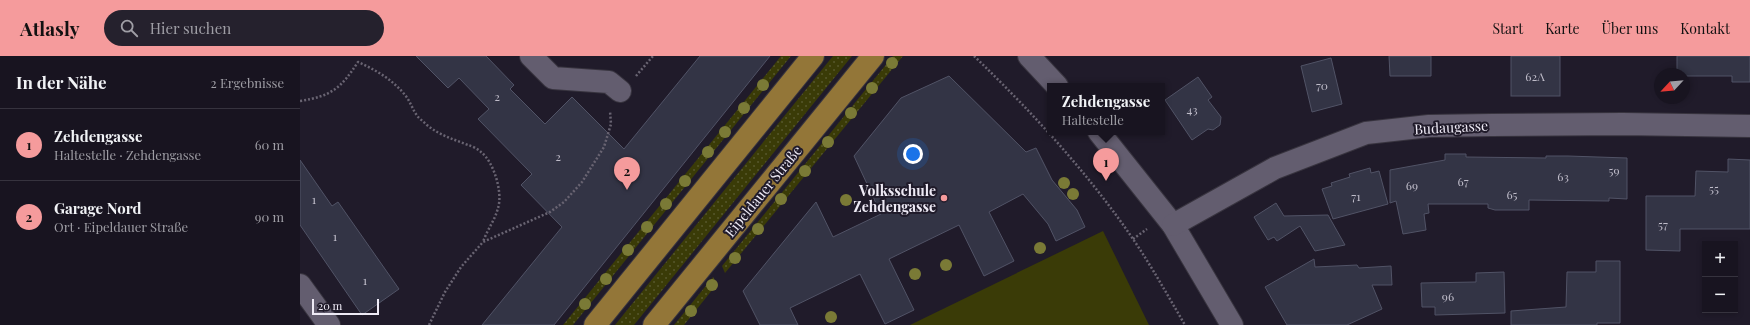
<!DOCTYPE html>
<html lang="de">
<meta charset="utf-8">
<style>
body{margin:0;font-family:"Playfair Display",serif;background:#25212d;color:#f1f3f6}
.controls{position:absolute;right:12px;bottom:12px;display:grid;overflow:hidden;border-radius:0px;box-shadow:0 2px 6px #0003}
.controls button{width:36px;height:36px;display:grid;place-items:center;padding:0;border:0;border-bottom:1px solid #36333e;background:#181420;color:#f1f3f6;font:20px sans-serif}
.compass{position:absolute;left:1354px;top:12px;width:36px;height:36px;border-radius:50%;background:#181420;box-shadow:0 2px 6px #0003;rotate:244deg}
.scale{position:absolute;left:12px;bottom:10px;width:67px;box-sizing:border-box;padding-left:4px;border:2px solid #eeeaf5;border-top:0;font-size:11px;line-height:14px;white-space:nowrap;color:#eeeaf5;-webkit-text-stroke:3px #201b2a;paint-order:stroke}
.you{position:absolute;left:613px;top:98px;width:14px;height:14px;margin:-10px;border:3px solid #fff;border-radius:50%;background:#1a73e8;box-shadow:0 0 0 6px #1a73e833}
.badge{display:grid;place-items:center;width:26px;height:26px;border-radius:50%;background:#f59b9c;color:#111;font-size:13px;font-weight:700}
.pin{position:absolute;translate:-50% -33px;filter:drop-shadow(0 1px 2px #0008)}
.pin::after{content:'';position:absolute;top:21px;width:14px;height:12px;background:inherit;clip-path:polygon(0 0,100% 0,50% 100%)}
.popup{position:absolute;left:747px;top:27px;width:118px;height:52px;box-sizing:border-box;display:grid;place-content:center;border-radius:0px;background:#181420;filter:drop-shadow(0 1px 3px #0005);font-size:13px;white-space:nowrap;color:#9f9ea5}
.popup b{font-size:15px;color:#f1f3f6}
.popup::after{content:'';position:absolute;left:50%;top:100%;margin-left:-8px;border:8px solid transparent;border-top-color:#181420}
.list{margin:0;padding:0;list-style:none}
h2{display:flex;justify-content:space-between;align-items:center;height:52px;margin:0;padding:0 16px;font-size:17px}
h2 small{font-size:13px;font-weight:400;color:#9f9ea5}
.list li{display:grid;grid-template-columns:26px 1fr auto;gap:12px;align-items:center;box-sizing:border-box;height:72px;padding:0 16px;border-top:1px solid #36333e}
.list b{display:block;font-size:15px;white-space:nowrap}
.list p{margin:0;font-size:13px;white-space:nowrap;color:#9f9ea5}
.list em{font-size:13px;font-style:normal;color:#9f9ea5}
.icon{flex:none;width:22px;height:22px;fill:none;stroke:currentColor;stroke-width:2;stroke-linecap:round;stroke-linejoin:round}
.map{position:relative;flex:none;width:1450px;height:269px;overflow:hidden}
header{display:flex;align-items:center;gap:24px;box-sizing:border-box;height:56px;padding:0 20px;background:#f59b9c;color:#111}
header strong{font-size:19px}
nav{display:flex;gap:22px;margin-inline-start:auto;font-size:14px}
.search{width:280px;height:36px;background:#25212d;display:flex;align-items:center;gap:10px;box-sizing:border-box;padding:0 14px;border-radius:22px;color:#9f9ea5;font-size:15px}
main{display:flex}
aside{flex:1;background:#181420}
.map>svg:first-child{display:block}
.grass{fill:url(#grass-dots)}
.park{fill:#3a3b07}
.building{fill:#333445;stroke:#515366}
.lines{fill:none;stroke-linecap:round;stroke-linejoin:round}
.minor-casing{stroke:#38343f;stroke-width:24}
.major-casing{stroke:#38343f;stroke-width:24}
.path{stroke:#696472;stroke-width:2.5;stroke-dasharray:2 2;stroke-linecap:butt}
.minor{stroke:#635d6f;stroke-width:22}
.major{stroke:#937638;stroke-width:22}
.tree{fill:#7a7a36}
.poi-dot{fill:#f59b9c;stroke:#201b2a;stroke-width:1.5}
.labels{text-anchor:middle;dominant-baseline:central;stroke-width:4;stroke-linejoin:round;paint-order:stroke}
.number-label{font-size:12px;fill:#bfbcc9}
.street-label{font-size:14px;fill:#eeeaf5;stroke:#201b2a}
.poi-label{font-size:14px;font-weight:bold;fill:#eeeaf5;stroke:#201b2a;text-anchor:end}
</style>
<header>
<strong>Atlasly</strong>
<div class="search"><svg class="icon" aria-label="search" viewBox="0 0 24 24"><circle cx="10" cy="10" r="6"/><path d="M15 15l6 6"/></svg>Hier suchen</div>
<nav><a>Start</a><a>Karte</a><a>Über uns</a><a>Kontakt</a></nav>
</header>
<main>
<aside>
<h2>In der Nähe<small>2 Ergebnisse</small></h2>
<ul class="list">
<li><span class="badge">1</span><div><b>Zehdengasse</b><p>Haltestelle · Zehdengasse</p></div><em>60 m</em></li>
<li><span class="badge">2</span><div><b>Garage Nord</b><p>Ort · Eipeldauer Straße</p></div><em>90 m</em></li>
</ul>
</aside>
<div class="map">
<svg width="1450" height="269" viewBox="0 0 1450 269">
<defs>
<pattern id="grass-dots" width="8" height="8" patternUnits="userSpaceOnUse"><rect width="8" height="8" fill="#3a3b07"/><path d="M2 2h.1M6 6h.1" fill="none" stroke="#57582c" stroke-width="1.8" stroke-linecap="round"/></pattern>
</defs>
<rect width="100%" height="100%" fill="#201b2a"/>
<g class="grass">
<polygon points="481,0 491,0 273,269 263,269"/>
<polygon points="533,0 552,0 334,269 315,269"/>
<polygon points="593,0 603,0 425,217 422,210"/>
<polygon points="413,221 417,228 384,269 374,269"/>
</g>
<polygon class="park" points="803,175 849,269 610,269"/>
<g class="building">
<polygon points="116,0 186,0 214,29 210,33 245,68 272,41 324,93 400,0 470,0 254,269 182,269 262,171 221,129 232,118 178,63 189,53 159,22 148,32"/>
<polygon points="1089,0 1131,0 1131,20 1090,20"/>
<rect x="1211" y="0" width="49" height="40"/>
<polygon points="1377,0 1450,0 1450,26 1432,26 1432,20 1384,20 1384,18 1377,18"/>
<polygon points="1031,2 1042,48 1012,56 1001,10"/>
<polygon points="649,20 726,96 736,92 752,124 777,154 785,171 756,185 748,168 723,138 689,156 714,205 684,220 659,169 589,203 614,254 585,268 560,218 490,252 498,269 460,269 443,235 516,146 533,181 581,158 554,100 601,42"/>
<polygon points="898,21 912,41 908,44 921,61 920,69 913,74 908,73 892,84 865,44"/>
<polygon points="1145,98 1166,98 1166,101 1246,102 1246,100 1268,100 1327,102 1327,143 1309,142 1309,145 1229,144 1229,154 1195,154 1188,152 1188,148 1128,148 1129,157 1124,158 1126,174 1103,178 1096,145 1090,147 1090,114 1145,104"/>
<polygon points="1428,103 1450,104 1450,173 1380,173 1380,195 1346,194 1346,140 1395,140 1396,115 1428,116"/>
<polygon points="0,104 32,150 38,146 99,233 62,259 0,169"/>
<polygon points="1070,112 1071,117 1079,115 1088,148 1033,163 1022,133 1032,130 1031,127 1050,121 1049,118"/>
<polygon points="976,147 984,160 1028,159 1045,189 1015,195 1000,170 977,185 974,181 968,184 954,161"/>
<polygon points="1014,203 1015,211 1057,209 1059,212 1091,210 1092,229 1072,229 1082,253 1047,269 987,269 965,231"/>
<polygon points="1296,205 1320,205 1320,267 1297,267 1297,269 1211,269 1211,255 1266,251 1267,216 1296,216"/>
<polygon points="1204,216 1205,257 1135,259 1135,251 1122,251 1121,227 1176,226 1176,217"/>
</g>
<g class="lines">
<g class="minor-casing">
<g id="minor">
<polyline points="231,0 253,22 309,26 320,35"/>
<polyline points="729,0 757,30"/>
<polyline points="799,76 873,169 932,269"/>
<polyline points="873,169 975,112 1066,77 1129,70 1191,69 1323,68 1450,70"/>
<polyline points="0,229 29,269"/>
</g>
</g>
<g class="major-casing">
<g id="major">
<polyline points="295,269 513,0"/>
<polyline points="354,269 573,0"/>
</g>
</g>
<g class="path">
<path d="M674 0C732 56 788 117 833 183 852 211 868 240 885 269"/>
<polyline points="336,20 353,0"/>
<path d="M0 45C32 40 41 32 58 6 76 14 93 24 105 39 110 45 112 52 116 58 118 62 123 65 127 69 139 79 153 83 168 89 172 90 178 93 181 96 194 106 203 137 198 152 195 164 187 174 183 186"/>
<polyline points="833,183 847,173"/>
<polyline points="129,269 145,236 161,211 183,186 250,156 264,146 282,126 304,91 311,68 310,55"/>
</g>
<use href="#minor" class="minor"/>
<use href="#major" class="major"/>
</g>
<g class="tree">
<circle cx="592" cy="7" r="6"/>
<circle cx="463" cy="29" r="6"/>
<circle cx="572" cy="32" r="6"/>
<circle cx="444" cy="52" r="6"/>
<circle cx="551" cy="57" r="6"/>
<circle cx="425" cy="76" r="6"/>
<circle cx="528" cy="86" r="6"/>
<circle cx="408" cy="96" r="6"/>
<circle cx="505" cy="115" r="6"/>
<circle cx="385" cy="125" r="6"/>
<circle cx="764" cy="127" r="6"/>
<circle cx="773" cy="138" r="6"/>
<circle cx="481" cy="143" r="6"/>
<circle cx="546" cy="144" r="6"/>
<circle cx="366" cy="148" r="6"/>
<circle cx="347" cy="171" r="6"/>
<circle cx="458" cy="173" r="6"/>
<circle cx="740" cy="192" r="6"/>
<circle cx="328" cy="194" r="6"/>
<circle cx="435" cy="202" r="6"/>
<circle cx="646" cy="209" r="6"/>
<circle cx="615" cy="218" r="6"/>
<circle cx="306" cy="223" r="6"/>
<circle cx="412" cy="229" r="6"/>
<circle cx="285" cy="248" r="6"/>
<circle cx="391" cy="255" r="6"/>
<circle cx="531" cy="261" r="6"/>
</g>
<circle class="poi-dot" cx="644" cy="142" r="4"/>
<g class="labels">
<g class="number-label">
<text x="1235" y="20">62A</text>
<text x="1022" y="29">70</text>
<text x="197" y="40">2</text>
<text x="892" y="53">43</text>
<text x="258" y="100">2</text>
<text x="1314" y="114">59</text>
<text x="1263" y="120">63</text>
<text x="1163" y="125">67</text>
<text x="1112" y="129">69</text>
<text x="1414" y="132">55</text>
<text x="1212" y="138">65</text>
<text x="1056" y="140">71</text>
<text x="14" y="143">1</text>
<text x="1363" y="168">57</text>
<text x="35" y="180">1</text>
<text x="65" y="224">1</text>
<text x="1148" y="240">96</text>
</g>
<g class="street-label">
<text transform="translate(1151 71) rotate(-3)">Budaugasse</text>
<text transform="translate(463 135) rotate(-51)">Eipeldauer Straße</text>
</g>
<g class="poi-label">
<text x="636" y="134">Volksschule<tspan x="636" dy="16">Zehdengasse</tspan></text>
</g>
</g>
</svg>
<div class="controls">
<button>+</button>
<button>−</button>
</div>
<svg class="compass" viewBox="-18 -18 36 36"><path d="M0-13l5 13h-10z" fill="#e53935"/><path d="M0 13l5-13h-10z" fill="#9f9ea5"/></svg>
<div class="scale">20 m</div>
<div class="you"></div>
<div class="pin badge" style="left:806px;top:125px">1</div>
<div class="popup"><b>Zehdengasse</b>Haltestelle</div>
<div class="pin badge" style="left:327px;top:134px">2</div>
</div>
</main>
